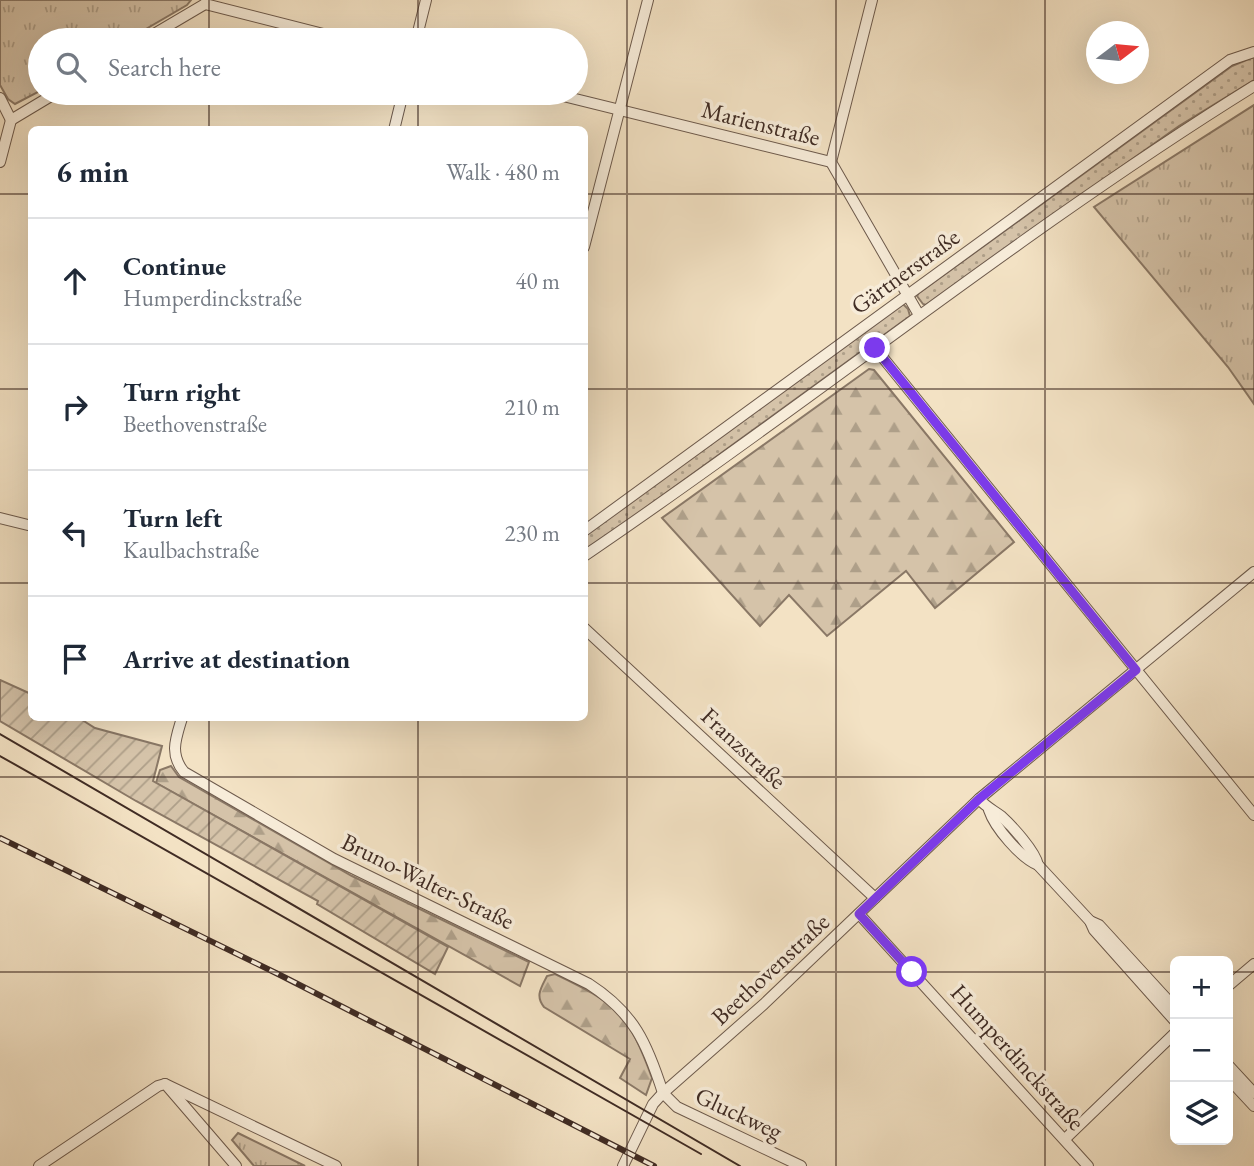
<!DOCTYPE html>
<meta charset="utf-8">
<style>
body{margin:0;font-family:"EB Garamond",serif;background:#f6f6f7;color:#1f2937}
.controls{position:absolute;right:21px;bottom:21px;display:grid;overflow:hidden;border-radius:10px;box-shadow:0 7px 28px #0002}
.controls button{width:63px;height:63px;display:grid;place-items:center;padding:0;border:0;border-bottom:2px solid #e0e1e3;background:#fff;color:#1f2937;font:35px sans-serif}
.compass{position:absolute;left:1086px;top:21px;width:63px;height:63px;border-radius:50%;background:#fff;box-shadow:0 7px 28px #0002;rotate:74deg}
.stop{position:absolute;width:21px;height:21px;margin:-16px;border:5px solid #7c3aed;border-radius:50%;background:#fff}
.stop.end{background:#7c3aed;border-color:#fff;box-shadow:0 2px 7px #0008}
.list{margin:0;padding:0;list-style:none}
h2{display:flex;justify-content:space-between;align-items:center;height:91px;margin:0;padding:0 28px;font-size:30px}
h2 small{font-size:23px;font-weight:400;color:#747a83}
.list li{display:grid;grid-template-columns:46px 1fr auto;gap:21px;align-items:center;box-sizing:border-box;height:126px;padding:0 28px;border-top:2px solid #e0e1e3}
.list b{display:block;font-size:26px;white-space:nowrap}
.list p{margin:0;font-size:23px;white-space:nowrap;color:#747a83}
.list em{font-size:23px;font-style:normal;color:#747a83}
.icon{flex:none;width:38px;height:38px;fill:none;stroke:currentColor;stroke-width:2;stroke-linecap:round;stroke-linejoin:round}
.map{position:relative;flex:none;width:1254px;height:1166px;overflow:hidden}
.search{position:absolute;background:#fff;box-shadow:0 7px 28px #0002;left:28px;top:28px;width:560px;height:77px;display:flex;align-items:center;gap:18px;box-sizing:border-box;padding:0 24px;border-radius:38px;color:#747a83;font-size:26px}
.panel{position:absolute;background:#fff;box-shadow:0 7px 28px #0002;left:28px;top:126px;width:560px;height:595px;border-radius:10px}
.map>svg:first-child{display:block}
.grass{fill:url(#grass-dots);stroke:#8a7866;stroke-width:2}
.forest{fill:url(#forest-firs);stroke:#8a7866;stroke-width:2}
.park{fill:url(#park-tufts);stroke:#8a7866;stroke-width:2}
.garden{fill:url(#garden-furrows);stroke:#8a7866;stroke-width:2}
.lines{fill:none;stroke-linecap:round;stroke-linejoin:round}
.minor-casing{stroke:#6d5a4c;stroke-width:12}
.minor{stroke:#f7ecd9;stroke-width:10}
.tram{stroke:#402c24;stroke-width:2}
.rail-casing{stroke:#402c24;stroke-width:6}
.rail{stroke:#f7ecd9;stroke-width:3.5;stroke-dasharray:10;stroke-linecap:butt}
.route{stroke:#7c3aed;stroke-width:9}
.grid{fill:none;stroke:#402c24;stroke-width:2;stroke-opacity:0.55}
.labels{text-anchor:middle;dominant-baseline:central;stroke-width:7;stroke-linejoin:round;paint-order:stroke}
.street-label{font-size:24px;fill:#402c24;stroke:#f7ecd9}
</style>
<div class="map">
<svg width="1254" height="1166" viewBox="0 0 1254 1166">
<defs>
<pattern id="grass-dots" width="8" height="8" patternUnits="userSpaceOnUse" patternTransform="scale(1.75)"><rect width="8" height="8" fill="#d5c3a9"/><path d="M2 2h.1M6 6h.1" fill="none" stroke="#ae9f89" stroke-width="1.8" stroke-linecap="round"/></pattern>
<pattern id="forest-firs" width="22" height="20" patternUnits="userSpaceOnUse" patternTransform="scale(1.75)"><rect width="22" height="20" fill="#d5c3a9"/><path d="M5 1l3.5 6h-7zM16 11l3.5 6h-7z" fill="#ae9f89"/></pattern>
<pattern id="park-tufts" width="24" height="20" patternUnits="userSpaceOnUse" patternTransform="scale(1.75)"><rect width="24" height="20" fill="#d5c3a9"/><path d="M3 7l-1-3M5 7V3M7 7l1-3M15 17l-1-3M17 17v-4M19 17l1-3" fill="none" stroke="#ae9f89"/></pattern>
<pattern id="garden-furrows" width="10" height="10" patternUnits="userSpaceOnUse" patternTransform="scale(1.75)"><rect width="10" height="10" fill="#d5c3a9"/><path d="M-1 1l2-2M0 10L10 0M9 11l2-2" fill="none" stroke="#ae9f89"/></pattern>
</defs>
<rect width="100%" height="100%" fill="#f3e2c4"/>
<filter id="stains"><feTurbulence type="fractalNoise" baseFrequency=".00286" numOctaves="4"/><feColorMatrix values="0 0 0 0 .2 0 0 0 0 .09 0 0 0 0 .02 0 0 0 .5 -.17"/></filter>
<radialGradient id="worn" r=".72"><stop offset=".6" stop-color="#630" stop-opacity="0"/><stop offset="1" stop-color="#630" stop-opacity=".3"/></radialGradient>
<g class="grass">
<polygon points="1254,57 1254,80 1179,126 926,305 923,304 917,296 919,293 1232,66"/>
<polygon points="903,304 908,309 910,316 585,552 584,536"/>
</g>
<g class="forest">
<polygon points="869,369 874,370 1014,542 935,608 906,571 827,636 789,595 760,626 662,518"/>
<polygon points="171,766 179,777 352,876 529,962 520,986 156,783 160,770"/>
<path d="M555 974C616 1003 629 1014 652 1078L646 1095 620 1078 630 1059 544 1007C535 996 541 988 547 976Z"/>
</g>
<g class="park">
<polygon points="0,0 191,0 187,5 127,40 40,40 40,91 15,104 8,99 0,85"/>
<polygon points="1254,105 1254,404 1228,367 1094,207"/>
<polygon points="238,1133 305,1166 254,1166 232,1140"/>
</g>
<polygon class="garden" points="0,680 31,694 32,718 79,718 95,728 162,746 153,781 448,947 435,974 317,904 318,901 136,801 0,721"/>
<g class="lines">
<g class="minor-casing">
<g id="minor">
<polyline points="205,4 347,40"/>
<polyline points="144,40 205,4"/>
<polyline points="416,40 426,0"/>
<polyline points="551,93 831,162"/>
<polyline points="0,98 11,120"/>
<polyline points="11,120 56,93"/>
<polyline points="394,130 403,93"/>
<polyline points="0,162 11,120"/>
<polyline points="831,162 919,315"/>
<polyline points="831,162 872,0"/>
<polyline points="584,247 648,0"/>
<polyline points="875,348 1254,815"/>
<polyline points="0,518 32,526"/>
<polyline points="584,531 1230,60 1254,52"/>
<path d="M584 556C810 403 1022 230 1254 86"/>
<polyline points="584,628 875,898"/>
<path d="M182 718C176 738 169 754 184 772L334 859 589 984C634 1013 647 1043 663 1093L677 1107 801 1166"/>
<path d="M979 799C986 807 993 810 1001 816 1012 826 1035 851 1038 865"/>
<path d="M989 810C995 828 1021 858 1038 865L1090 921 1094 930 1175 1021"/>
<polyline points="859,914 1088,1166"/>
<polyline points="1090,921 1099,925 1175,1008"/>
<polyline points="1228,986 1254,964"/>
<polyline points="1228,1065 1254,1093"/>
<polyline points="1228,1078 1254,1106"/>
<polyline points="165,1084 336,1166"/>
<polyline points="168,1087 236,1166"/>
<polyline points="1065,1139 1175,1033"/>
<polyline points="39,1166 158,1086 165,1084"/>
<polyline points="623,1166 653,1104 663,1093 764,1004 979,799 1254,572"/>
</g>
</g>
<use href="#minor" class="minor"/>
<g class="tram">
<polyline points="0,734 740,1166"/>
<polyline points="0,756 701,1154"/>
</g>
<g class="rail-casing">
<polyline id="rail" points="0,838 280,975 654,1166"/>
</g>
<use href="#rail" class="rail"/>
</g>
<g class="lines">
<polyline class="route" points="875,348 1136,670 979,799 859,914 912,972"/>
</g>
<path class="grid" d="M209 0V40M418 0V40M627 0V1166M836 0V1166M1045 0V1166M209 93V130M418 93V130M0 194H32M584 194H1254M0 389H32M584 389H1254M0 583H32M584 583H1254M209 718V1166M418 718V1166M0 777H1254M0 972H1175M1228 972H1254"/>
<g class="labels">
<g class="street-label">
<text transform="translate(761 123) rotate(14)">Marienstraße</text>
<text transform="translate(905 271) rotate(-36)">Gärtnerstraße</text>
<text transform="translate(744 748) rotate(43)">Franzstraße</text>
<text transform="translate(428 881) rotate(26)">Bruno-Walter-Straße</text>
<text transform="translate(770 969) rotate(-43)">Beethovenstraße</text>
<text transform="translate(1018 1057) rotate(48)">Humperdinckstraße</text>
<text transform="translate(739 1113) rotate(25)">Gluckweg</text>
</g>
</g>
<rect width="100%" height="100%" filter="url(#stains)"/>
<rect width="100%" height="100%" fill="url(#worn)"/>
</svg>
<div class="controls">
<button>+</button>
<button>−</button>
<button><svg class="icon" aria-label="layers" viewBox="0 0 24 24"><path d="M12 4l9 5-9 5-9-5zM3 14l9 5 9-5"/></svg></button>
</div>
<svg class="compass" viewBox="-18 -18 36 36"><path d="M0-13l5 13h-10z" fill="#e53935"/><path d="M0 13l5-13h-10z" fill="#747a83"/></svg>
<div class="stop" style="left:912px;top:972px"></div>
<div class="stop end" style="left:875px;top:348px"></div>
<div class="search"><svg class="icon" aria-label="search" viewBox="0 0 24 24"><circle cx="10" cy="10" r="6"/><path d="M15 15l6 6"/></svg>Search here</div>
<section class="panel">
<h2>6 min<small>Walk · 480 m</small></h2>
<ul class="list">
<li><svg class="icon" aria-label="ahead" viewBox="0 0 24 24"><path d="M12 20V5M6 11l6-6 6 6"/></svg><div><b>Continue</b><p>Humperdinckstraße</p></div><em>40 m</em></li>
<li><svg class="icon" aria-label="right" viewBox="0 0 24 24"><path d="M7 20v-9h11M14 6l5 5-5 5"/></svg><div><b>Turn right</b><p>Beethovenstraße</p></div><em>210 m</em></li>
<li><svg class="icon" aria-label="left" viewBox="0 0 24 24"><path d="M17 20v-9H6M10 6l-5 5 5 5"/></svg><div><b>Turn left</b><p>Kaulbachstraße</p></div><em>230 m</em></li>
<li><svg class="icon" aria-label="arrive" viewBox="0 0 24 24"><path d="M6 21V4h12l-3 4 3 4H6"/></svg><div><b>Arrive at destination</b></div></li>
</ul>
</section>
</div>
